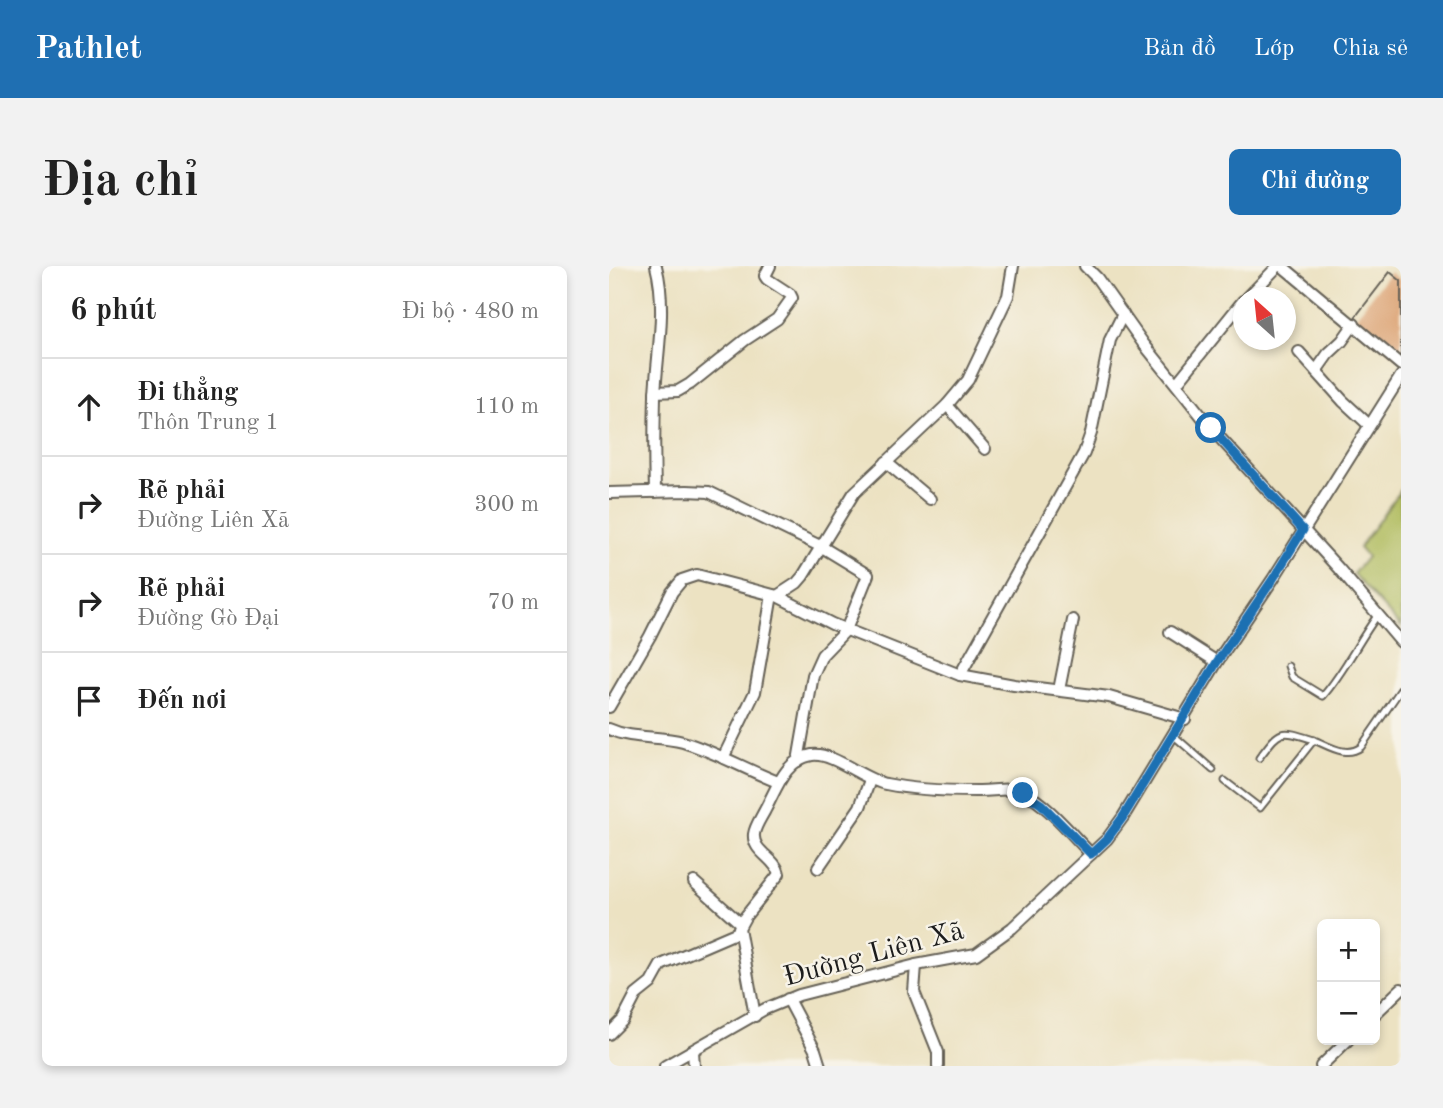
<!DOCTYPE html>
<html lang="vi">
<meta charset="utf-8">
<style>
body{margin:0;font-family:"Old Standard TT",serif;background:#f2f2f2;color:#222}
.controls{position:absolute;right:21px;bottom:21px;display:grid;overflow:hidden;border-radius:10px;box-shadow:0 4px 10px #0003}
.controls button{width:63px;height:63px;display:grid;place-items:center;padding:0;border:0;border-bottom:2px solid #e0e0e0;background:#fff;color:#222;font:35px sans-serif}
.compass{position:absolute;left:624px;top:21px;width:63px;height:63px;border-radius:50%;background:#fff;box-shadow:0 4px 10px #0003;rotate:333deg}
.stop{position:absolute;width:21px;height:21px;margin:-16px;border:5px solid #1f6fb2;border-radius:50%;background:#fff}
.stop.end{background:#1f6fb2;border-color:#fff;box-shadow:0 2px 7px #0008}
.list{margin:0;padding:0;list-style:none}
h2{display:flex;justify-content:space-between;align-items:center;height:91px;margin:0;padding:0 28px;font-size:30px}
h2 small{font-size:23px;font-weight:400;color:#767676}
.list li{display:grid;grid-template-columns:46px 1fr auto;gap:21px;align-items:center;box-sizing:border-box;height:98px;padding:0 28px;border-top:2px solid #e0e0e0}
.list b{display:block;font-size:26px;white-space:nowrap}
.list p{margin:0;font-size:23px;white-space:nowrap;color:#767676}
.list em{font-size:23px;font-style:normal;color:#767676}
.icon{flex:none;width:38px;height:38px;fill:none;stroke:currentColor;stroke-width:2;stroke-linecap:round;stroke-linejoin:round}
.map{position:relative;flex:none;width:792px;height:800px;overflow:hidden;border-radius:10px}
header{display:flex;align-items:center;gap:42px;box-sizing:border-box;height:98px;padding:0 35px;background:#1f6fb2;color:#fff}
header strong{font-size:33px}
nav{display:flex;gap:38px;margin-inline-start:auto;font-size:24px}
.intro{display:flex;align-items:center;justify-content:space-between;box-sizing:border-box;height:168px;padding:0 42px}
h1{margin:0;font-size:49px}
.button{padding:18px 32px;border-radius:10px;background:#1f6fb2;color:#fff;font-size:24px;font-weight:700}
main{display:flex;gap:42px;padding:0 42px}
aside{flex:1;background:#fff;border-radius:10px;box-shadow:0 4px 10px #0003}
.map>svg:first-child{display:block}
.green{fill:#b0bc5e;stroke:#666c3d;stroke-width:2}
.building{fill:#dea87b}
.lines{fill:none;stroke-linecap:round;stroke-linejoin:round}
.service-casing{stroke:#656156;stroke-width:9}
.minor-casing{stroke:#656156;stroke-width:14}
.service{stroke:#fff;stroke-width:5}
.minor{stroke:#fff;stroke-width:10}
.route{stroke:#1f6fb2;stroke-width:9}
.labels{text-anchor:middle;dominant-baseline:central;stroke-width:5;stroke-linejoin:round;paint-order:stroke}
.street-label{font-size:28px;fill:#1c1c1c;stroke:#f7f3e8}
</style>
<header>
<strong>Pathlet</strong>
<nav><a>Bản đồ</a><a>Lớp</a><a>Chia sẻ</a></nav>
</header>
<div class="intro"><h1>Địa chỉ</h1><a class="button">Chỉ đường</a></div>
<main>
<aside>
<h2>6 phút<small>Đi bộ · 480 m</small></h2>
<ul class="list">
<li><svg class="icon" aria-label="ahead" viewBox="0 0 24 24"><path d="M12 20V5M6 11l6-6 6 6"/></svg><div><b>Đi thẳng</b><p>Thôn Trung 1</p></div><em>110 m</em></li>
<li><svg class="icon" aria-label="right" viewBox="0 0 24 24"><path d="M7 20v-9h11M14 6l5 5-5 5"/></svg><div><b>Rẽ phải</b><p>Đường Liên Xã</p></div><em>300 m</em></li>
<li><svg class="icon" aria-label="right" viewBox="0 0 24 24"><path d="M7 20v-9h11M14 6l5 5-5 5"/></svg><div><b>Rẽ phải</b><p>Đường Gò Đại</p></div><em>70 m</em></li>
<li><svg class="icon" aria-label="arrive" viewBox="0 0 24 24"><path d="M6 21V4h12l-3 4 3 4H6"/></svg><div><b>Đến nơi</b></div></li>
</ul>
</aside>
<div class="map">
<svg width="792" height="800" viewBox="0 0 792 800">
<rect width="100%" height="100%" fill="#f7f3e8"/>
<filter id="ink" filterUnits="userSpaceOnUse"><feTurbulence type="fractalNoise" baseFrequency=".0143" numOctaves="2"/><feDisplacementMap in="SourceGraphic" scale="14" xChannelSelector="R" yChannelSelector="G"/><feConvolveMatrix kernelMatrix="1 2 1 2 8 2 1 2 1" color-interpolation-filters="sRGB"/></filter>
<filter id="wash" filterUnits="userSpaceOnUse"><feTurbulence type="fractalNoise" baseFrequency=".00686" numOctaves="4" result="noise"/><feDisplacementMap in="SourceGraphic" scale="28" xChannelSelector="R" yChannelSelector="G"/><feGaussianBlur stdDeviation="1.57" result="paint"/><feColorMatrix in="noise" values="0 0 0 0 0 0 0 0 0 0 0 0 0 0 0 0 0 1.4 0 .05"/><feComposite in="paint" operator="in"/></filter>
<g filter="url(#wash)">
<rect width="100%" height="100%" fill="#ece2c2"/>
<polygon class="green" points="792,224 792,361 744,308 758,291 750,282"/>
<g id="blocks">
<polygon class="building" points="781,6 792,15 792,95 744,54"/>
</g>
</g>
<g filter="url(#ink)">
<use href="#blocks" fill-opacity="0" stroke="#656156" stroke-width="2"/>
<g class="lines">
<g class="service-casing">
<g id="service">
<path d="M679 400 683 411 714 430C735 406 749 376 768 350"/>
<polyline points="564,469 604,504"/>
<path d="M650 492C672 463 670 463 705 474"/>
<path d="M616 515 651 542 705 474C720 480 737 492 752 481L792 423"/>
</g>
</g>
<g class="minor-casing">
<g id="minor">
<polyline points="476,0 488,12 534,77 602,162 730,303 792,376"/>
<polyline points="673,0 792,99"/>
<polyline points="638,32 669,0"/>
<polyline points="690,86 734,135 760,159"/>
<polyline points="707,105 719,88 733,75 745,58"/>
<polyline points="568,117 634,35"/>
<polyline points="46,126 69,125 81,118 136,74 168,53 183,32 181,28 158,13 156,10 161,0"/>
<polyline points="338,139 376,183"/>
<polyline points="277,196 321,233"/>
<path d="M46 226C45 193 45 161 46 129 48 86 58 42 47 0"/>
<polyline points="0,227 78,225 100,226 213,281 259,309 237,364 213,389 204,409 189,495"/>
<polyline points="168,330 188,317 194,310 245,227 338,139 359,114 399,30 404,0"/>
<polyline points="561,366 608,396"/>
<polyline points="351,409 475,187 482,167 501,74 514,48"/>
<polyline points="450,424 464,354"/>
<polyline points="0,441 41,370 63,326 73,314 88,309 168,330 223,358 351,409 405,419 500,431 576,453"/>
<path d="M0 463C24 474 49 469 74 476 107 486 138 504 169 516"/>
<polyline points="114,492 146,426 163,329"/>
<polyline points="209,602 251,541 261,514"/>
<polyline points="85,616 131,657"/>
<polyline points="307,699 305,726 329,786 329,800"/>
<polyline points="179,733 206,784 211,800"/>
<polyline points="766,748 792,723"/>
<path d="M146 750 130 662 136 651 170 608C167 592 143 586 145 568 146 560 152 552 156 544 167 524 176 493 203 489 224 486 255 514 277 518 306 524 338 525 367 525 384 526 399 520 415 527 436 536 465 571 482 588"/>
<polyline points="0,768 14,754 27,729 42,717 52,699 129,666"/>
<polyline points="84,785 85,800"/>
<polyline points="56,800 156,743 190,729 307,699 367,688 403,662 498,573 514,551 608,396 664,313 792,110"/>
<polyline points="712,800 739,774"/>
</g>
</g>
<use href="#service" class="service"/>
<use href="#minor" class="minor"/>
</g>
</g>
<g class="lines" filter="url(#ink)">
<polyline class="route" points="414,527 432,538 482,588 498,573 514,551 608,396 664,313 694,264 602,162"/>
</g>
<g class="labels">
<g class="street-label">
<text transform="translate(265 689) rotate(-15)">Đường Liên Xã</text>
</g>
</g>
</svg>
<div class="controls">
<button>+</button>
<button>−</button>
</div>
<svg class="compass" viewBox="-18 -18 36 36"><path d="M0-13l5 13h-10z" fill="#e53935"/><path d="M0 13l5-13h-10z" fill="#767676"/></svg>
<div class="stop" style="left:602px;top:162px"></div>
<div class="stop end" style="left:414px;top:527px"></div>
</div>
</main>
